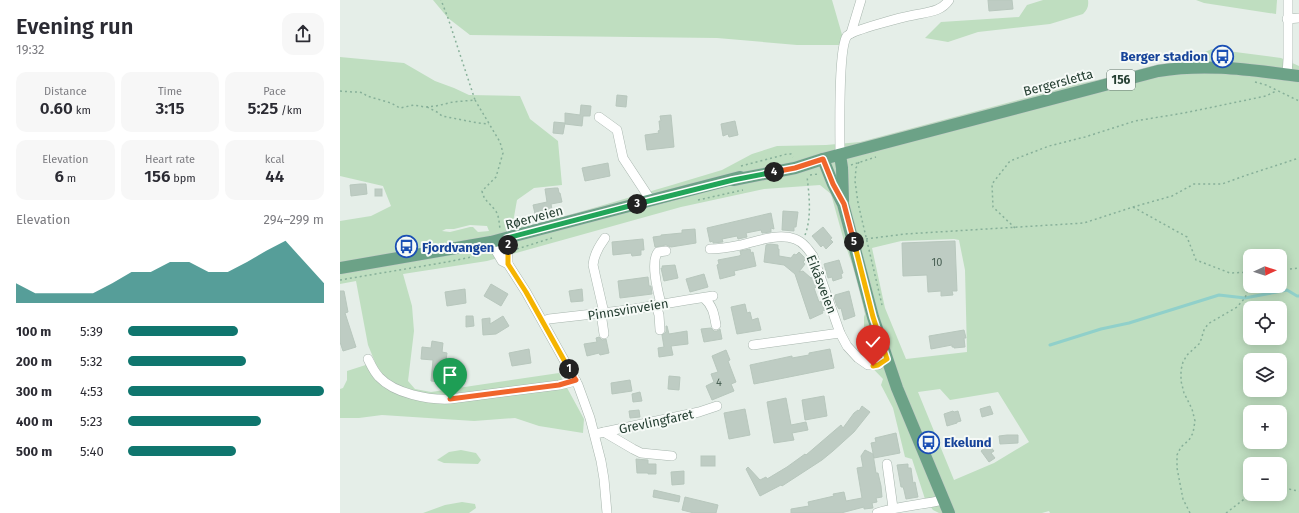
<!DOCTYPE html>
<meta charset="utf-8">
<style>
:root{--surface:#fff;--page:#f7f7f7;--text:#2b2b33;--muted:#7c7c81;--accent:#0f766e}
body{margin:0;font-family:"Fira Sans",sans-serif;background:var(--page);color:var(--text);height:100vh;display:flex;flex-direction:column;font-size:15px;white-space:nowrap}
*{box-sizing:border-box;margin:0}
p{font-size:13px;color:var(--muted)}
.icon{flex:none;width:22px;height:22px;fill:none;stroke:currentColor;stroke-width:2;stroke-linecap:round;stroke-linejoin:round}
.map{position:relative;flex:1;overflow:hidden}
.sheet{display:flex;flex-direction:column;background:var(--surface);width:340px}
.sheet>*{flex:none}
.needle{width:26px;rotate:87deg}
.buttons{position:absolute;left:903px;top:249px;display:grid;gap:8px}
.buttons a{display:grid;place-items:center;width:44px;height:44px;border-radius:8px;background:var(--surface);box-shadow:0 2px 10px #0003;font-size:20px}
.pin{position:absolute;display:grid;place-items:center;width:34px;height:34px;color:#fff;margin:-41px -17px;border-radius:50% 50% 50% 0;rotate:-45deg;box-shadow:0 0 4px #0007}
.pin .icon{rotate:45deg}
.km{position:absolute;width:20px;height:20px;margin:-10px;border-radius:50%;background:#222;color:#fff;font-size:11px;line-height:20px;text-align:center}
.round{display:grid;place-items:center;flex:none;width:42px;height:42px;border-radius:12px;background:var(--page)}
.overview{display:flex;align-items:center;justify-content:space-between;height:68px;padding:0 16px}
h1{font-size:22px;font-weight:600;line-height:30px}
.metrics{display:grid;grid-template-columns:repeat(3,1fr);gap:6px;height:68px;padding:4px 16px}
.metrics div{display:grid;align-content:center;border-radius:10px;background:var(--page);text-align:center}
.metrics b{font-size:17px;font-weight:600}
.metrics small{font-size:11px;font-weight:400}
.metrics p{font-size:11px}
.chart{height:112px;padding:8px 16px}
.chart p{display:flex;justify-content:space-between}
.chart svg{width:100%;height:72px;margin-top:4px;fill:var(--accent);opacity:.7}
ul{padding:0 16px;list-style:none;font-size:13px}
li{display:grid;grid-template-columns:64px 48px 1fr;align-items:center;height:30px}
li i{height:10px;border-radius:5px;background:var(--accent)}
main{display:flex;flex:1;min-height:0}
.map>svg:first-child{display:block}
</style>
<main>
<section class="sheet">
<div class="overview"><div><h1>Evening run</h1><p>19:32</p></div><a class="round"><svg class="icon" aria-label="share" viewBox="0 0 24 24"><path d="M12 15V3M7 8l5-5 5 5M5 13v7h14v-7"/></svg></a></div>
<div class="metrics">
<div><p>Distance</p><b>0.60<small> km</small></b></div>
<div><p>Time</p><b>3:15</b></div>
<div><p>Pace</p><b>5:25<small> /km</small></b></div>
</div>
<div class="metrics">
<div><p>Elevation</p><b>6<small> m</small></b></div>
<div><p>Heart rate</p><b>156<small> bpm</small></b></div>
<div><p>kcal</p><b>44</b></div>
</div>
<div class="chart"><p><span>Elevation</span>294–299 m</p>
<svg viewBox="0 0 160 44" preserveAspectRatio="none"><path d="M0 44V32L10 38L20 38L30 38L40 38L50 32L60 25L70 25L80 19L90 19L100 25L110 25L120 19L130 12L140 6L150 19L160 32V44z"/></svg>
</div>
<ul>
<li><b>100 m</b>5:39<i style="width:56%"></i></li>
<li><b>200 m</b>5:32<i style="width:60%"></i></li>
<li><b>300 m</b>4:53<i style="width:100%"></i></li>
<li><b>400 m</b>5:23<i style="width:68%"></i></li>
<li><b>500 m</b>5:40<i style="width:55%"></i></li>
</ul>
</section>
<div class="map">
<svg width="959" height="513" viewBox="0 0 959 513">
<rect width="100%" height="100%" fill="#e5eee8"/>
<g fill="#bfdec0" fill-rule="evenodd">
<path d="M93 0H492L505 45H457L377 38 130 35 108 18Z"/>
<path d="M703 0H748C749 6 747 10 743 14L710 24 638 32 608 42 585 38 601 22 679 17 687 5Z"/>
<path d="M856 0H937L936 14 864 3Z"/>
<path d="M872 49 941 58 959 66V513H710L709 511 702 513H599L593 510 585 499 572 459 565 457 553 408 541 385 543 379 519 354 525 346 519 337 524 331V317L525 314 517 278 504 241 491 194 480 185 424 189 341 207 147 261 63 274 72 306 74 331 68 381 75 389 91 392 219 373 244 419 243 433 199 426 175 418 134 421 42 415 19 418H0V389L3 388 7 380V371L35 362 28 345 16 281 0 284V221L31 216 51 206 43 186 0 176V57L64 63 95 81 114 88 129 95 180 96 190 119 218 141 222 185 194 188 177 200 172 228 202 223 332 185 382 170 412 154 437 146 486 145 520 142 738 84 858 59 865 52ZM130 225 147 226 149 231 138 232 133 227H130L110 232 102 231 106 229H114ZM614 239 619 240 625 270 627 352 566 359 545 308 532 248 561 241ZM910 256H940V286H910ZM910 308H940V338H910ZM910 360H940V390H910ZM600 389 610 400 658 392 689 442 654 463 614 480 578 392ZM910 412H940V442H910ZM910 464H940V494H910Z"/>
<path d="M121 450 136 453 141 460 138 464 104 463 97 460 109 452Z"/>
<path d="M122 502 135 504 136 508 129 513H83L105 505Z"/>
</g>
<g fill="none" stroke-linecap="round" stroke-linejoin="round">
<path stroke="#90d0ca" stroke-width="3" d="M710 345 761 329 789 323 879 295 905 298 947 290 957 296H959"/>
</g>
<g fill="#beccc3" stroke="#b8c7bd">
<path d="M648 0H672L673 9 649 11Z"/>
<path d="M277 95 287 96 286 107 276 106Z"/>
<path d="M241 105 251 106 250 116H243L242 126 225 124V113L240 115Z"/>
<path d="M331 115 334 147 307 150 305 135 319 133 318 131 320 130 319 121H321L320 116Z"/>
<path d="M395 121 398 135 389 137 388 134 383 136 381 124Z"/>
<path d="M214 122 225 123 223 134 213 133Z"/>
<path d="M268 163 270 176 245 181 242 168Z"/>
<path d="M20 184H26L27 194 11 196 10 185Z"/>
<path d="M215 188H218L219 193H220L222 202 211 204 213 215 196 218 193 205 207 202 205 189Z"/>
<rect x="35" y="189" width="7" height="7"/>
<path d="M443 211 458 212 456 227H454V231L442 230Z"/>
<path d="M431 213 434 229 431 228V232L422 233 421 230 406 233 407 237 398 239 397 236 382 239 383 242 373 243V241L370 242 367 228Z"/>
<path d="M483 227 492 238 490 239 493 242 486 249 483 245 481 247 472 236Z"/>
<path d="M355 229 356 243 331 247 326 245 315 247 313 237 321 236V235L342 233V230Z"/>
<path d="M303 239 304 250H301V255L292 256 291 253 273 255 272 242Z"/>
<path d="M615 241 617 291H612L613 295 601 296V291L588 292 587 275 563 276 562 243Z"/>
<path d="M430 244 438 245V249H439V256L451 258 454 254 456 255 459 252 466 259 463 262 465 264 459 272 463 271 471 278 474 277 477 287 474 288 479 302 482 301 486 310 482 311 483 313 470 319 455 274 444 265 424 262 426 245Z"/>
<path d="M410 249 411 253 413 252 416 266 394 271 395 275 380 279 377 265 379 264 378 260 399 256 401 255 400 251Z"/>
<path d="M499 260 503 273 501 274 502 278 493 281 492 277 488 278 484 264Z"/>
<path d="M335 265 338 278 324 281 321 268H323L322 266Z"/>
<path d="M364 274 368 287 350 292 346 279Z"/>
<path d="M308 277 309 286H311L312 294 280 298 278 281Z"/>
<path d="M151 284 168 294 161 306 144 296Z"/>
<path d="M125 289 126 303 107 306 105 292Z"/>
<path d="M242 289 243 301 231 302 229 291Z"/>
<path d="M0 291H4L8 312 5 313 16 347 3 351 0 342Z"/>
<path d="M509 291 515 316 504 320 501 308 499 309 497 306 494 297H495V295Z"/>
<path d="M405 304 407 313 410 312 412 320 418 318 421 330 397 334 391 307Z"/>
<path d="M126 316H133L134 326 126 327Z"/>
<path d="M163 316 169 326 156 334 143 335 142 319 150 318V324Z"/>
<path d="M326 326H327L329 334 347 331 348 344 331 346 333 355 319 357 318 348 324 347 322 335 326 332Z"/>
<path d="M371 328 374 331H377L380 329 382 339 364 342 361 329Z"/>
<path d="M624 330 626 338H624L625 347 614 348V347H612V345L591 349 589 336Z"/>
<path d="M259 337 262 340 266 339 269 353 260 355 259 353 247 356 244 344 257 342 256 338Z"/>
<path d="M92 341 103 343 102 352 107 353 106 360H103L101 382 91 381 93 360 81 359 82 347 91 348Z"/>
<path d="M189 349 191 363 172 366 169 353Z"/>
<path d="M490 349 494 368 414 384 410 365 452 356V358L469 355V353Z"/>
<path d="M386 350 390 360 388 361 396 382 391 384 394 391 372 400 366 386 374 382 371 374 378 372 372 356Z"/>
<path d="M329 376 340 377 339 390 328 389Z"/>
<path d="M290 380 292 391 272 394 271 383Z"/>
<path d="M300 392 302 401 293 402 292 394Z"/>
<path d="M484 396 487 416 465 420 462 400Z"/>
<path d="M446 398 451 425 466 422 468 430 452 433 454 440 434 443 427 402Z"/>
<path d="M522 406 530 412 514 432 493 451 482 460 442 486 441 485 420 496 406 469 408 467 420 480 426 477 427 479 447 467 465 454 466 455 501 425 503 428 514 413 518 410 519 411Z"/>
<path d="M650 406 653 414 642 417 640 409Z"/>
<path d="M405 409 410 435 389 439 384 413Z"/>
<path d="M299 410 300 417 290 418 289 411Z"/>
<path d="M613 411 614 412 618 411 621 421 617 422V423L607 426 604 414Z"/>
<path d="M556 433 560 453 534 458 531 443 536 442 535 438Z"/>
<path d="M667 435H678V443L660 444 659 436Z"/>
<path d="M649 445 654 451 651 453 655 458 649 462 641 451Z"/>
<path d="M525 450 533 454 536 473H538L541 486 542 497 536 498 537 502 532 503 533 508 524 509V507L501 513H451V509L469 506 468 502 494 496 493 494 504 492 506 501 522 498 517 468 523 467 521 456Z"/>
<rect x="361" y="456" width="14" height="10"/>
<path d="M296 459 308 460V464H316V474H308V473H297Z"/>
<path d="M568 464V468H571L573 483 575 482 578 497 566 499 564 490 563 487H561L557 465Z"/>
<path d="M344 471V484L332 485 331 472Z"/>
<path d="M314 490 340 496 339 502 313 497Z"/>
<path d="M345 497 378 505 376 513H354L342 510Z"/>
</g>
<g fill="none" stroke-linecap="round" stroke-linejoin="round">
<defs>
<g id="minor">
<path d="M947 19 959 18"/>
<path d="M511 33 521 0"/>
<path d="M947 75 948 59V0"/>
<path d="M259 117 277 130 283 158 308 196 309 201"/>
<path d="M500 155C500 135 498 48 507 36 513 30 563 17 574 15 588 12 601 12 609 0"/>
<path d="M167 238 168 259V264"/>
<path d="M151 242 162 261 168 264 186 292 238 385 250 418 261 461 264 479 267 513"/>
<path d="M370 249C380 249 391 247 401 245 417 241 438 233 455 239 463 242 468 249 473 256L500 333 507 346 518 358 528 365H538L547 359"/>
<path d="M364 298C373 306 374 314 376 325"/>
<path d="M321 304C318 292 310 262 318 252L326 251"/>
<path d="M316 305 319 315 320 330"/>
<path d="M261 313 264 334"/>
<path d="M264 313 253 265C254 254 259 246 265 238"/>
<path d="M203 321 209 319 288 310 347 300 373 296"/>
<path d="M413 345 500 333"/>
<path d="M28 359C31 365 34 372 39 377 55 394 89 400 110 399L219 385 236 381"/>
<path d="M264 432 293 449 301 453 332 456"/>
<path d="M255 434 359 412 377 406"/>
<path d="M547 464 553 508"/>
<path d="M537 513C558 506 581 505 603 500"/>
</g>
<g id="major">
<path d="M500 155 502 168 503 201"/>
<path d="M483 159 493 184 503 204 533 317 557 388 609 513"/>
<path d="M393 180 455 168 483 159 818 71C867 63 910 70 959 76"/>
<path d="M0 268 151 242 400 177"/>
</g>
</defs>
<use href="#minor" stroke="#a8b6ae" stroke-width="10"/>
<use href="#major" stroke="#c2c9c6" stroke-width="13"/>
<g stroke="#87b099" stroke-width="1.5" stroke-dasharray="2 3" stroke-linecap="butt">
<path d="M915 82 926 85 959 101"/>
<path d="M0 91 12 92H19L23 93 27 96 51 103 60 108 74 105 85 107 96 106 113 102 135 100 108 18 101 0"/>
<path d="M135 100 160 142 163 153 156 177 142 191C144 201 149 202 155 210 159 215 159 222 160 229"/>
<path d="M87 107 97 112 102 116 138 123 149 124"/>
<path d="M519 162 516 168 515 181 518 203 542 305"/>
<path d="M511 165 536 157"/>
<path d="M401 166 447 154H451L453 157"/>
<path d="M470 175 478 174"/>
<path d="M358 200 403 190"/>
<path d="M793 207 847 237 856 260 890 273 910 272"/>
<path d="M675 228 653 207 652 184 670 161 709 146 745 137 795 121 844 113 926 96 936 91"/>
<path d="M465 235C472 217 469 194 467 176"/>
<path d="M526 239 565 234 744 223 793 207 832 196 854 184H882L907 175 959 158"/>
<path d="M177 249 212 238"/>
<path d="M940 270 959 268"/>
<path d="M0 280 107 262 136 256"/>
<path d="M940 485 952 490 959 491"/>
<path d="M850 513 843 499 837 468V455L841 447 849 440 853 433 855 421 852 409 844 393 841 381V370L843 362 847 355 860 343 864 330 868 324 897 307 905 298 910 284"/>
<path d="M886 513 911 494"/>
</g>
<use href="#minor" stroke="#fff" stroke-width="9"/>
<use href="#major" stroke="#6ca287" stroke-width="12"/>
</g>
<g fill="none" stroke-linecap="round" stroke-linejoin="round">
<defs>
<path id="split-1" d="M110 399 219 385 236 380 229 369"/>
<path id="split-2" d="M168 245V264L186 292 229 369"/>
<path id="split-3" d="M168 245 167 238 297 204"/>
<path id="split-4" d="M297 204 393 180 434 172"/>
<path id="split-5" d="M434 172 455 168 483 159 493 184 504 204 514 242"/>
<path id="split-6" d="M514 242 533 317 547 359 538 365 533 366"/>
</defs>
<use href="#split-1" stroke="#fff" stroke-width="8"/>
<use href="#split-2" stroke="#fff" stroke-width="8"/>
<use href="#split-3" stroke="#fff" stroke-width="8"/>
<use href="#split-4" stroke="#fff" stroke-width="8"/>
<use href="#split-5" stroke="#fff" stroke-width="8"/>
<use href="#split-6" stroke="#fff" stroke-width="8"/>
<use href="#split-1" stroke="#f0652b" stroke-width="5"/>
<use href="#split-2" stroke="#f5b400" stroke-width="5"/>
<use href="#split-3" stroke="#22a559" stroke-width="5"/>
<use href="#split-4" stroke="#22a559" stroke-width="5"/>
<use href="#split-5" stroke="#f0652b" stroke-width="5"/>
<use href="#split-6" stroke="#f5b400" stroke-width="5"/>
</g>
<defs>
<symbol id="bus-ring" viewBox="-11 -11 22 22"><circle r="9.5" fill="#f6faf7" stroke="#1a4fb4" stroke-width="1.5"/><path d="M-5-6H5V4H4V6H2V4H-2V6H-4V4H-5ZM-3.5-4V0h7V-4ZM-3.5 1.2v1.5H-2V1.2ZM2 1.2v1.5H3.5V1.2Z" fill="#1a4fb4"/></symbol>
</defs>
<g fill-rule="evenodd">
<use href="#bus-ring" x="870" y="44" width="25" height="25"/>
<use href="#bus-ring" x="54" y="234" width="25" height="25"/>
<use href="#bus-ring" x="576" y="430" width="25" height="25"/>
</g>
<g text-anchor="middle" stroke-width="4" stroke-linejoin="round" paint-order="stroke">
<g font-size="11" fill="#4b6256">
<text x="597" y="266">10</text>
<text x="379" y="386">4</text>
</g>
<rect fill="#f6faf7" stroke="#64776d" stroke-width="1" x="767" y="70" width="28" height="20" rx="3"/>
<g font-size="12" font-weight="bold" fill="#253f32">
<text x="781" y="84">156</text>
</g>
<g font-size="13" font-weight="bold" fill="#164399" stroke="#f6faf7" text-anchor="start">
<text x="868" y="61" text-anchor="end">Berger stadion</text>
<text x="82" y="252">Fjordvangen</text>
<text x="604" y="447">Ekelund</text>
</g>
<g font-size="13" fill="#253f32" stroke="#f6faf7">
<text transform="translate(718 82) rotate(-15)" y="5">Bergersletta</text>
<text transform="translate(194 217) rotate(-15)" y="5">Røerveien</text>
<text transform="translate(482 284) rotate(69)" y="5">Eikåsveien</text>
<text transform="translate(288 309) rotate(-9)" y="5">Pinnsvinveien</text>
<text transform="translate(316 421) rotate(-12)" y="5">Grevlingfaret</text>
</g>
</g>
</svg>
<div class="buttons">
<a><svg class="needle" viewBox="-14 -14 28 28"><path d="M0-13l5 13h-10z" fill="#e53935"/><path d="M0 13l5-13h-10z" fill="#7c7c81"/></svg></a>
<a><svg class="icon" aria-label="locate" viewBox="0 0 24 24"><circle cx="12" cy="12" r="6"/><path d="M12 2v4M12 18v4M2 12h4M18 12h4"/></svg></a>
<a><svg class="icon" aria-label="layers" viewBox="0 0 24 24"><path d="M12 4l9 5-9 5-9-5zM3 14l9 5 9-5"/></svg></a>
<a>+</a>
<a>−</a>
</div>
<div class="pin" style="left:110px;top:399px;background:#1e9e55"><svg class="icon" aria-label="arrive" viewBox="0 0 24 24"><path d="M6 21V4h12l-3 4 3 4H6"/></svg></div>
<div class="pin" style="left:533px;top:366px;background:#d93025"><svg class="icon" aria-label="check" viewBox="0 0 24 24"><path d="M5 12l5 5 9-10"/></svg></div>
<b class="km" style="left:229px;top:369px">1</b>
<b class="km" style="left:168px;top:245px">2</b>
<b class="km" style="left:297px;top:204px">3</b>
<b class="km" style="left:434px;top:172px">4</b>
<b class="km" style="left:514px;top:242px">5</b>
</div>
</main>
